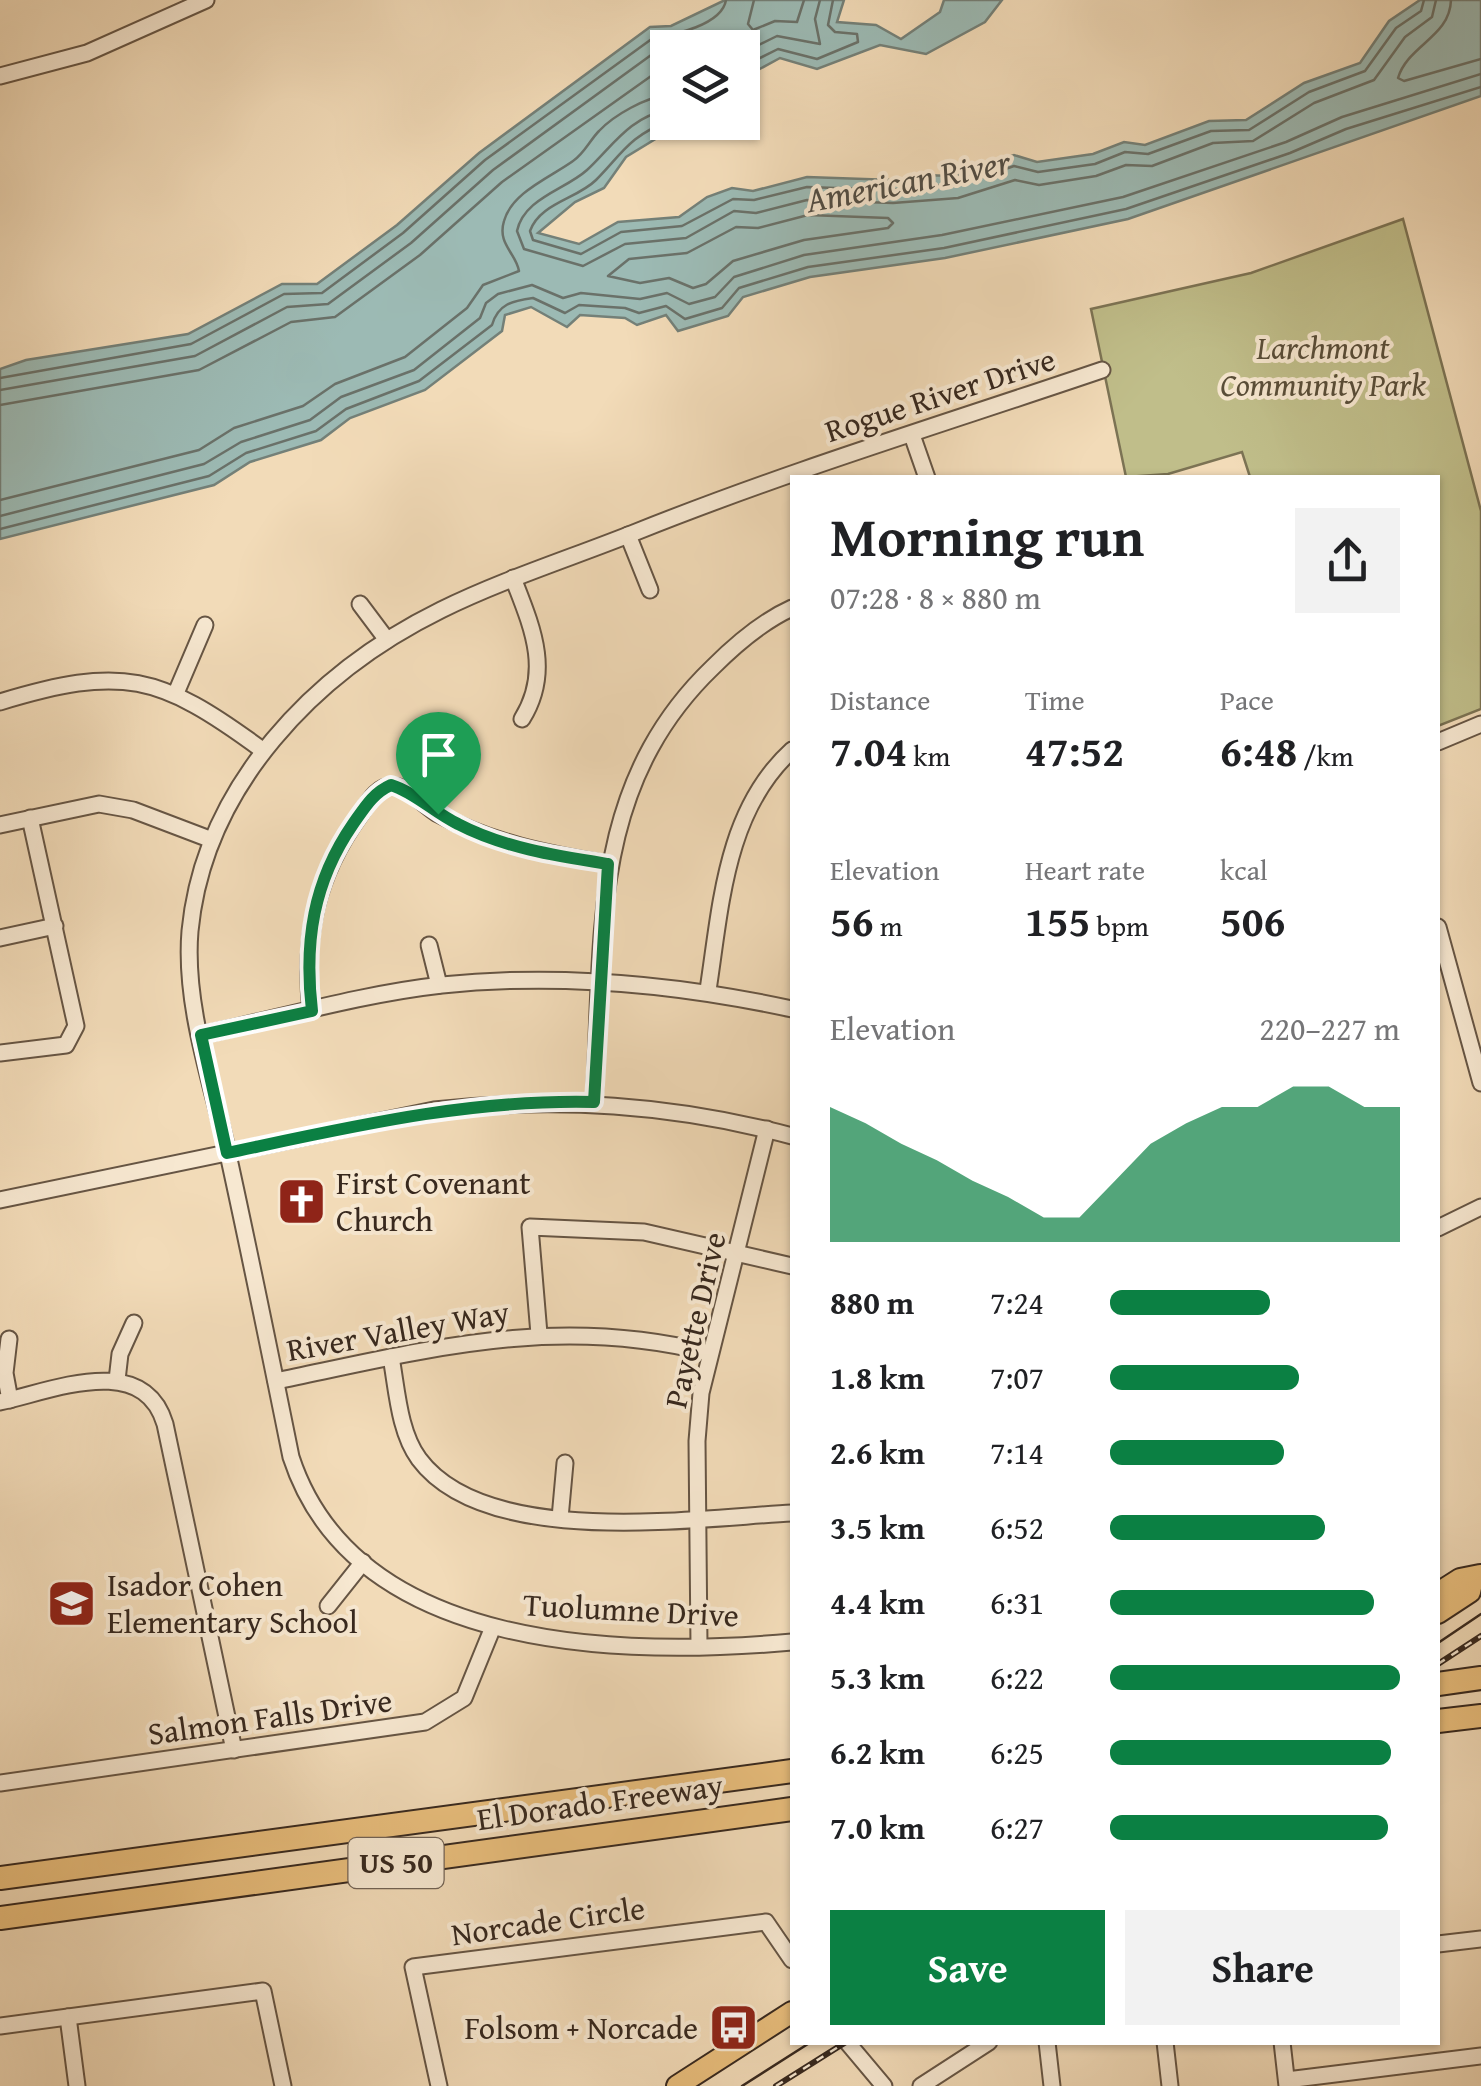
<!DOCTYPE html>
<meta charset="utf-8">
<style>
:root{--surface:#fff;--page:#f2f2f2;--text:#202124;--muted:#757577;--accent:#0b8043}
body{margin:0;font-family:"Gentium Book Plus",serif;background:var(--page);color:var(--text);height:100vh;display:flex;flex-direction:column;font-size:38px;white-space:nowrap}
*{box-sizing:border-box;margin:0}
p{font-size:32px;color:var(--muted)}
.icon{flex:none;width:55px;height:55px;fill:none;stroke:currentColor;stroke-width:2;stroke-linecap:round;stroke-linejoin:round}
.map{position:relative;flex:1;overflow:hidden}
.side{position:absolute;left:790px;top:475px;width:650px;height:1570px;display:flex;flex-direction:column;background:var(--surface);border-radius:0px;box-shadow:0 2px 8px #0004}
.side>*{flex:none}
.fabs{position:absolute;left:650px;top:30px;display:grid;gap:20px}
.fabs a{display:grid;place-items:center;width:110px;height:110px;border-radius:0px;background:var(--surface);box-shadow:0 2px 8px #0004;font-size:50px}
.pin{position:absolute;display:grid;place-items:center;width:85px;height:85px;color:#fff;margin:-102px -42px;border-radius:50% 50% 50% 0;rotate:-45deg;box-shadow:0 0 10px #0007}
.pin .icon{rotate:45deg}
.round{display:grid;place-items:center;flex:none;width:105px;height:105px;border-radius:0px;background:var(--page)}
.head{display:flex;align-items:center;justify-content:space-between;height:170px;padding:0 40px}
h1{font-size:55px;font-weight:700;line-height:75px}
.metrics{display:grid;grid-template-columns:repeat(3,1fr);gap:15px;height:170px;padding:10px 40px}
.metrics div{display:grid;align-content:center}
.metrics b{font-size:42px;font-weight:700}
.metrics small{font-size:28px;font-weight:400}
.metrics p{font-size:28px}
.chart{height:280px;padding:20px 40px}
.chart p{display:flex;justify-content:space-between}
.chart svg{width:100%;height:180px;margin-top:10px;fill:var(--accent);opacity:.7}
.primary-button{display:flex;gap:20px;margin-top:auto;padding:20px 40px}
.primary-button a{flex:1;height:115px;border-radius:0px;background:var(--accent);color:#fff;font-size:40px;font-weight:700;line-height:115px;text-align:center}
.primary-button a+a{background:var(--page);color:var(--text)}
ul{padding:0 40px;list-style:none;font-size:32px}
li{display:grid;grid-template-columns:160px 120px 1fr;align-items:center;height:75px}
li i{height:25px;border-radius:12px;background:var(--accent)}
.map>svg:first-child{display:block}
</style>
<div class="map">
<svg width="1481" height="2086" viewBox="0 0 1481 2086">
<rect width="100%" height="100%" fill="#f2dbb8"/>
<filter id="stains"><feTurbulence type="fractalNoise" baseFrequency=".002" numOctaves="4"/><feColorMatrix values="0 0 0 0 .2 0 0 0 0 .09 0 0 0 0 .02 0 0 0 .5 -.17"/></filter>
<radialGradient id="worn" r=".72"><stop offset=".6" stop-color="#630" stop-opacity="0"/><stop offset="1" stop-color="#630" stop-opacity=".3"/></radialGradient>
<path fill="#c0be8a" stroke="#7c7354" stroke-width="2.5" d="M1403 219 1481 511V709L1438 726V478L1250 477 1242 452 1168 474 1126 477 1091 309 1251 273Z"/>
<path fill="#9cbab4" stroke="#748078" stroke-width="2.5" d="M725 0H844L837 22 876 25 901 39 940 12 944 0H1002L985 22 926 54 880 45 817 69 780 58 743 78 742 48H668V122L705 123 701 129 667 132 626 157 604 188 575 202 538 233 579 244 618 222 679 217 707 197 732 188 753 191 807 177 893 180 920 175 955 176 1014 155 1037 162 1093 154 1124 142 1145 145 1209 121 1246 120 1304 83 1360 63 1389 21 1420 0H1481V96L1128 219 945 258 810 277 743 297 728 316 678 331 666 315 637 325 625 318 580 315 567 327 531 307 505 315 502 331 425 390 350 418 321 440 250 462 214 485 0 539V369L26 360 188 334 282 284H317L397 225 479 153 650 27 671 26Z"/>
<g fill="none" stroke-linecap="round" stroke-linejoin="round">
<g stroke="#6a7169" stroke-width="2.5">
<path d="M754 0 748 24 753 30 775 21 797 22 804 0"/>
<path d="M1451 0C1450 37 1408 45 1398 78L1404 81 1481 59"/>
<path d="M742 53 777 36 820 44 815 19 820 0"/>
<path d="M742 67 778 49 817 59 858 42 857 34 835 32 828 25 833 0"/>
<path d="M668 110C629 117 612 147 587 170 565 190 524 198 517 231L524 249 583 266 625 244 686 238 734 211 756 213 807 200 893 203 958 198 1015 180 1039 185 1096 176 1126 165 1152 166 1213 143 1253 141 1314 103 1374 80 1405 37 1432 17 1436 0"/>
<path d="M668 122C630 135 621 155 596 180 577 199 540 203 530 231L533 240 581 254 621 232 682 226 733 199 754 200 807 187 893 190 921 185 957 186 1014 166 1038 172 1095 164 1125 152 1148 154 1211 131 1249 130 1309 92 1365 71 1396 28 1421 11 1424 0"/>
<path d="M808 215 888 218 893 223 888 228 804 240 733 261 706 284 693 288 669 278 640 283 608 276 629 259 687 253 736 227 758 228Z"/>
<path d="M0 378 191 344 284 294 322 293 403 233 485 160 653 38C674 35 722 25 726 0"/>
<path d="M0 390 195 356 287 307 328 304 411 243 493 170 658 50 668 49"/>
<path d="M0 405 199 370 291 322 335 317 420 255 502 182 668 64"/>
<path d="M0 500 199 450 234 428 303 406 335 384 405 357 467 308 483 285 519 271C516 253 497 244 504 221 512 192 551 177 573 161 584 154 590 140 599 131 614 115 646 97 668 95"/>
<path d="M0 516 204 464 241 442 310 420 341 397 414 370 480 318 486 303 498 294 532 285 563 298 581 293 640 299 667 293 689 304 715 297 734 277 804 255 942 235 1123 197 1286 142 1342 117 1481 74"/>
<path d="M0 529 209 476 246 453 316 431 346 409 419 381 492 325C498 304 512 301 533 298L565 313 579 305 625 308 639 313 666 306 685 319 722 308 739 288 808 267 944 248 1126 209 1290 153 1346 129 1481 87"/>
</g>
<defs>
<g id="minor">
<path d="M0 76 87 53 206 0"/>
<path d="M912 435 927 478"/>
<path d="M628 535 650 590"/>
<path d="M513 578C532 627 552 671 522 719"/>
<path d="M360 604 387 640"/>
<path d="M176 693 205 625"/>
<path d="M0 702C122 665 159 674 261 749"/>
<path d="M1438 742 1481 724"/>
<path d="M0 825 99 804 133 810 212 840"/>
<path d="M1438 927 1481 1083"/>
<path d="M0 938 55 926"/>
<path d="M429 945 439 985"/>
<path d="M708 990C721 906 725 811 792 750"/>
<path d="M311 1011C303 937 316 876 360 815 368 803 377 785 393 786 407 786 426 807 438 814 491 843 549 854 608 864"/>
<path d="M201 1035C280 1018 361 994 442 985 559 973 677 984 792 1009"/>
<path d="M0 1053 66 1045 76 1026 30 818"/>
<path d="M594 1102C604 941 587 788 713 667 736 644 763 621 792 608"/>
<path d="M0 1200 434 1110C557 1097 672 1104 792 1136"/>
<path d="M1438 1228 1481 1207"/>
<path d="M539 1334 530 1227 644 1232 792 1266"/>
<path d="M9 1339 5 1373 10 1400"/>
<path d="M391 1357C397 1390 399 1432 419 1459 486 1549 694 1518 792 1513"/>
<path d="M117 1380 120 1354 134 1323"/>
<path d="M276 1381C426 1350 555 1314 709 1353"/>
<path d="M0 1402C52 1391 143 1351 165 1424L234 1750"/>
<path d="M560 1518 565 1463"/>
<path d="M328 1606 363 1562"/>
<path d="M792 1642C623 1657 355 1653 291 1457 270 1353 249 1249 226 1145 210 1078 184 1002 190 931 204 786 315 672 441 610 504 579 571 558 636 532 788 471 946 423 1102 370"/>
<path d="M699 1646 697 1441 701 1393 767 1129"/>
<path d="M0 1783 425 1722 464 1698 493 1627"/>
<path d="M1438 1944 1481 1939"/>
<path d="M68 2017 77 2086"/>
<path d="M0 2026 263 1991 283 2086"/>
<path d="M847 2042 884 2086"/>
<path d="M1047 2042 1052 2086"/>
<path d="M1165 2042 1170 2086"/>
<path d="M1282 2042 1287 2086"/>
<path d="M1287 2080 1481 2056"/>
<path d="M439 2086 413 1967 766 1922 792 1960"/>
<path d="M921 2086 989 2042"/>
</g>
<g id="major">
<path d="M1438 1593 1460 1579 1480 1575"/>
<path d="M1438 1613 1470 1592 1473 1579"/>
<path d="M677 2086 792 2012"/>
</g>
<g id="highway">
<path d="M1438 1684 1481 1678"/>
<path d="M1438 1721 1481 1716"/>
<path d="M0 1878 792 1771"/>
<path d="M0 1918 792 1809"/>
</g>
</defs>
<use href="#minor" stroke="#654" stroke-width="19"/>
<use href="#major" stroke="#37281e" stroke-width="24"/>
<use href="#highway" stroke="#37281e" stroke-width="26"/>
<use href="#minor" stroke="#f7e8d1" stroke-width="15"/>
<use href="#major" stroke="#e9be7c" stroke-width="20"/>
<use href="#highway" stroke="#e9be7c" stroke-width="22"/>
<g stroke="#37281e" stroke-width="2.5">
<path d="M1438 1643 1481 1614"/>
<path d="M742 2086 811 2042"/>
</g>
<defs>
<g id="rail">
<path d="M1438 1664 1481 1636"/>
<path d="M776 2086 846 2042"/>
</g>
</defs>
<use href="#rail" stroke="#37281e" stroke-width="6"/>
<use href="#rail" stroke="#f7e8d1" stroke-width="2.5" stroke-dasharray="8" stroke-linecap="butt"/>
</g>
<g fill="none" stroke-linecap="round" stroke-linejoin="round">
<defs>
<path id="route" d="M391 785C414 792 435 813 458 824 504 848 557 856 608 864L594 1102C468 1099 350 1127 227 1153L201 1035 312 1011C304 942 313 882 353 824 365 807 373 793 391 785Z"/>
</defs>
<use href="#route" stroke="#fff" stroke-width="20"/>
<use href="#route" stroke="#0b8043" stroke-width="12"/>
</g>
<defs>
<symbol id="church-square" viewBox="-11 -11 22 22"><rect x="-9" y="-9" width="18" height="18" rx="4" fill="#8f2418" stroke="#f7e8d1"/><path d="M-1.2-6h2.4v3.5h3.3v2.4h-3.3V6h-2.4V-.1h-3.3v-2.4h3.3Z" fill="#fff"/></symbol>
<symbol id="school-square" viewBox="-11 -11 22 22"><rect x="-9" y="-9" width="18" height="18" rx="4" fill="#8f2418" stroke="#f7e8d1"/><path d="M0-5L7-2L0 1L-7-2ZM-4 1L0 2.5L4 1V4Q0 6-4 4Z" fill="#fff"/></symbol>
<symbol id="bus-square" viewBox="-11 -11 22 22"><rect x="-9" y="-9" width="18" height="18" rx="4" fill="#8f2418" stroke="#f7e8d1"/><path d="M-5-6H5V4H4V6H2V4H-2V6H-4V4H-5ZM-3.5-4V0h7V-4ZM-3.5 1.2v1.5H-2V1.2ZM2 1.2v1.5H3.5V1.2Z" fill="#fff"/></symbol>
</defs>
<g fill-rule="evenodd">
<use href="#church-square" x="274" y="1174" width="55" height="55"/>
<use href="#school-square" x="44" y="1576" width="55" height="55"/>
<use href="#bus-square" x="706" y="2000" width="55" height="55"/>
</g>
<g text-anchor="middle" stroke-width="8" stroke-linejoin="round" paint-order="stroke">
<rect fill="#f7e8d1" stroke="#716254" stroke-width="2.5" x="348.5" y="1838" width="95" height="50" rx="8"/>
<g font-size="30" font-weight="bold" fill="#37281e">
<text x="396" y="1873">US 50</text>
</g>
<g font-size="32" font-style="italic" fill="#594e39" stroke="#f7e8d1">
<text x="1323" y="359">Larchmont<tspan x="1323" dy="37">Community Park</tspan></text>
</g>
<g font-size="32" fill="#37281e" stroke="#f7e8d1">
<text transform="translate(940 395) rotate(-18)" y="11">Rogue River Drive</text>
<text transform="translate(695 1320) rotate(-77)" y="11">Payette Drive</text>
<text transform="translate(398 1331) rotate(-10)" y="11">River Valley Way</text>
<text transform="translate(631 1610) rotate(3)" y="11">Tuolumne Drive</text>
<text transform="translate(270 1717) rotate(-8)" y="11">Salmon Falls Drive</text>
<text transform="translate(600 1802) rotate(-8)" y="11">El Dorado Freeway</text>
<text transform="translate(548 1921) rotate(-8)" y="11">Norcade Circle</text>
</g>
<g font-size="32" fill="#37281e" stroke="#f7e8d1" text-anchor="start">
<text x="336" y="1194">First Covenant<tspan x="336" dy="37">Church</tspan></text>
<text x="107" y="1596">Isador Cohen<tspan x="107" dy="37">Elementary School</tspan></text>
<text x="698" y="2039" text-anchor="end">Folsom + Norcade</text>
</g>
<g font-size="35" font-style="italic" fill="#504c44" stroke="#f7e8d1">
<text transform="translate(908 181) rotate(-11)" y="12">American River</text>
</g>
</g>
<rect width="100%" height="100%" filter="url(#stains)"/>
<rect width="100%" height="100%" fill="url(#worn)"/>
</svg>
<div class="fabs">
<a><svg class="icon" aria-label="layers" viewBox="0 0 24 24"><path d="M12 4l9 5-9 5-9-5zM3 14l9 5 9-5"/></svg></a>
</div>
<div class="pin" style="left:438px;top:814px;background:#1e9e55"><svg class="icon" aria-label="arrive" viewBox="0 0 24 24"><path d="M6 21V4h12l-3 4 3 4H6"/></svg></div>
<section class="side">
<div class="head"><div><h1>Morning run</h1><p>07:28 · 8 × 880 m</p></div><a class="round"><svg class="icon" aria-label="share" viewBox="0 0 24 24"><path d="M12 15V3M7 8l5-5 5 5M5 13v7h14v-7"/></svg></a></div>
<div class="metrics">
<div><p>Distance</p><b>7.04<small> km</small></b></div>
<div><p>Time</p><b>47:52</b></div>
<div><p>Pace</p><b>6:48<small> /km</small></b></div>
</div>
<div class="metrics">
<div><p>Elevation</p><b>56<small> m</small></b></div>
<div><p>Heart rate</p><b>155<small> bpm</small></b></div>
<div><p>kcal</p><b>506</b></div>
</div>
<div class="chart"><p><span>Elevation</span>220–227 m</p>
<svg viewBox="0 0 160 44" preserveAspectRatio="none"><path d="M0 44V11L10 15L20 20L30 24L40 29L50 33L60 38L70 38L80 29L90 20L100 15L110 11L120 11L130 6L140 6L150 11L160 11V44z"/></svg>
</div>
<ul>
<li><b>880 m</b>7:24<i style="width:55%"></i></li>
<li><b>1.8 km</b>7:07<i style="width:65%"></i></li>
<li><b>2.6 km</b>7:14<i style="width:60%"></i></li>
<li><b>3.5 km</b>6:52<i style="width:74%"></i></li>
<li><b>4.4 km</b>6:31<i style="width:91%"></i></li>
<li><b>5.3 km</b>6:22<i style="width:100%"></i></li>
<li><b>6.2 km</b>6:25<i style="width:97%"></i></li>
<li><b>7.0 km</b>6:27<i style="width:96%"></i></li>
</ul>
<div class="primary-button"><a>Save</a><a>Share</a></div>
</section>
</div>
